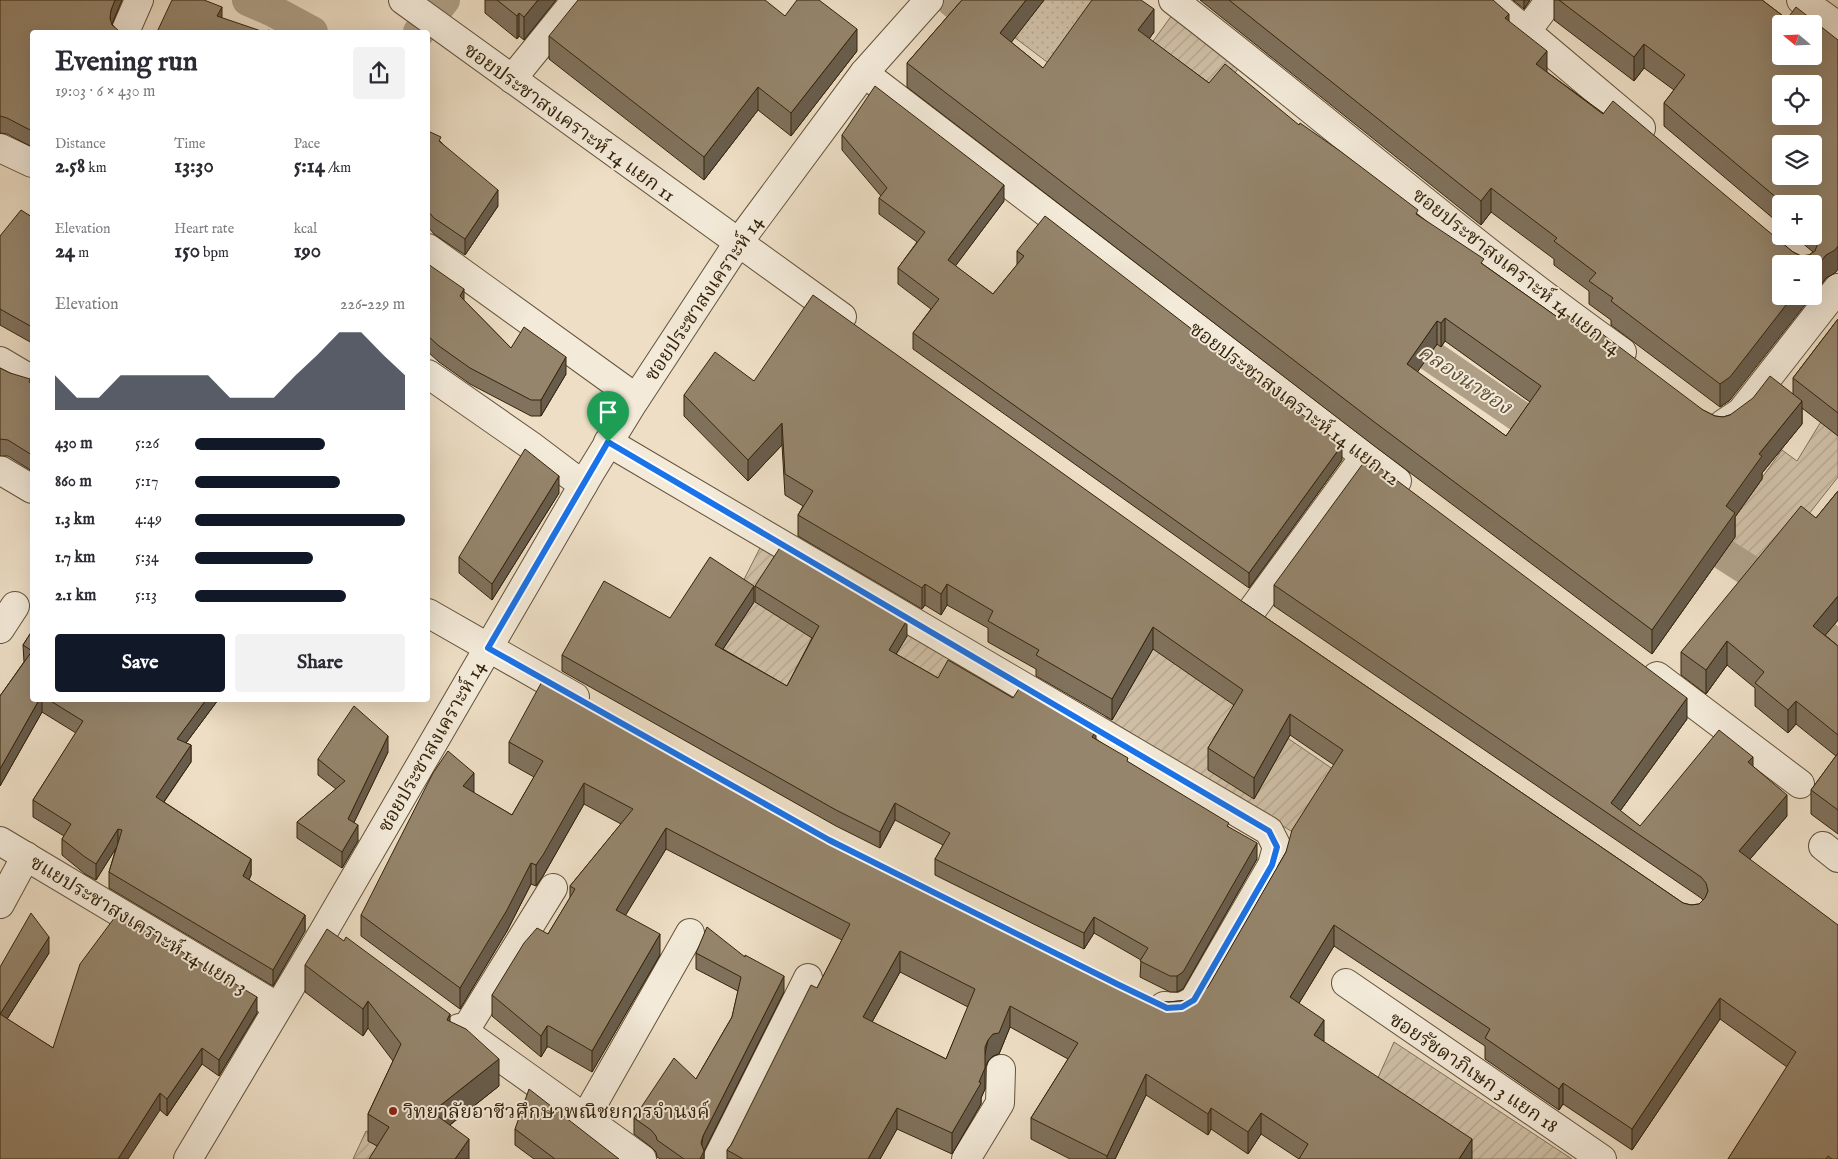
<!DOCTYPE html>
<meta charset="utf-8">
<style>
:root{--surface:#fff;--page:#f2f2f3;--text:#2b2b33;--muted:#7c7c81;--accent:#111827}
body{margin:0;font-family:"IM FELL English","Noto Serif Thai",serif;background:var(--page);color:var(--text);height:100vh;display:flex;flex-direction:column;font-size:19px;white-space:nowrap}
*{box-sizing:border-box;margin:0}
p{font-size:16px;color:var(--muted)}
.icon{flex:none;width:28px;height:28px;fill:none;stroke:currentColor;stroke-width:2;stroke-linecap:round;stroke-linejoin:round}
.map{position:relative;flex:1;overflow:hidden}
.drawer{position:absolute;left:30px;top:30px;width:400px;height:672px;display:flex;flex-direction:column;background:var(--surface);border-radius:5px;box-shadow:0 5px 20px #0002}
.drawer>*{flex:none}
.needle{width:32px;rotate:289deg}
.tools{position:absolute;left:1772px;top:15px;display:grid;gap:10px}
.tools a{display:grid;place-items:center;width:50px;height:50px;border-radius:5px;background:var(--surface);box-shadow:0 5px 20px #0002;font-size:25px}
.pin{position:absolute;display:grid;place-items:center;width:42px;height:42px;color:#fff;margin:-51px -21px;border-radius:50% 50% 50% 0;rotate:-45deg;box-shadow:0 0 5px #0007}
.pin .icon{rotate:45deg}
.round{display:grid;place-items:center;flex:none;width:52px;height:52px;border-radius:5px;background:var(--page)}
.overview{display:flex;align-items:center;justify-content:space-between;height:85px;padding:0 25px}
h1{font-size:28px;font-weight:800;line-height:38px}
.metrics{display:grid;grid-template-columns:repeat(3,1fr);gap:8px;height:85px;padding:5px 25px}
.metrics div{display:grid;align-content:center}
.metrics b{font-size:21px;font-weight:800}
.metrics small{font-size:14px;font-weight:400}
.metrics p{font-size:14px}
.chart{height:140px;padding:10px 25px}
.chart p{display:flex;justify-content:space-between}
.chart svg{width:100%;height:90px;margin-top:5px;fill:var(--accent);opacity:.7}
.action{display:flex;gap:10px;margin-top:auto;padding:10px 25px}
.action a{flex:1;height:58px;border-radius:5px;background:var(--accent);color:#fff;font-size:20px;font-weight:800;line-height:58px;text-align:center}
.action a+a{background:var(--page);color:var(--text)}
ul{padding:0 25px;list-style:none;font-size:16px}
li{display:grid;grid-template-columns:80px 60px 1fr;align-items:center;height:38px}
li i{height:12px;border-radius:6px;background:var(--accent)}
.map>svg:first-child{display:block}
</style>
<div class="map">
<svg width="1838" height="1159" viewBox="0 0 1838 1159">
<defs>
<pattern id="grass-dots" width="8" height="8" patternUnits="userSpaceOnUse" patternTransform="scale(1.25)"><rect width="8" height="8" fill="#cebea5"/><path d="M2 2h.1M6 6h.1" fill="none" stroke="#b2a38d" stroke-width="1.8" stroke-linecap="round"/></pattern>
<pattern id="garden-furrows" width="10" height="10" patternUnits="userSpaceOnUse" patternTransform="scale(1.25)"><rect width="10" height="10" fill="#cebea5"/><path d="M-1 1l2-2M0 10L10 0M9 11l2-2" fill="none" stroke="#b2a38d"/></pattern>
</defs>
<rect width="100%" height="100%" fill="#eddec5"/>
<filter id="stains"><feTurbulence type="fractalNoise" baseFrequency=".004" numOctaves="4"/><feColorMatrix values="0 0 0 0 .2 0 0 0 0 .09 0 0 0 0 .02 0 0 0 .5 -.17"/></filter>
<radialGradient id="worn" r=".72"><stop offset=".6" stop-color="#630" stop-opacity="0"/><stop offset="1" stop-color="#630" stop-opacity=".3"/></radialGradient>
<path fill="url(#grass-dots)" stroke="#827158" d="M1042 0H1105L1055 68 1014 37Z"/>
<g fill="url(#garden-furrows)" stroke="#827158">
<path d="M1172 15 1240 66 1205 113 1138 62Z"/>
<path d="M1825 415 1838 427V477L1764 571 1717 540 1782 450 1797 461Z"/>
<path d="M763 542 785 556 824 640 783 698 716 660 733 601Z"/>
<path d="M839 587 1021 691 1006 714 881 667Z"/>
<path d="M1147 642 1346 778 1304 839 1105 717Z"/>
<path d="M1394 1042 1572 1159H1372L1377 1080Z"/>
<path d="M366 1131 400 1149 395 1159H353Z"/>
</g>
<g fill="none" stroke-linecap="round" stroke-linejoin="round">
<g stroke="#ae9f86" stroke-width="32">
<path d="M248 0 271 10 312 32"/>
<path d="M951 0 992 34"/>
<path d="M419 32 444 0"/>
<path d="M1393 330 1557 442"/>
<path d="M1686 530 1756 575 1838 648"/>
</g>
<defs>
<g id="minor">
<path d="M403 0 842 317"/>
<path d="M1173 0C1324 116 1467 242 1622 352"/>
<path d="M1489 0 1641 128"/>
<path d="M1801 0 1838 26"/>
<path d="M125 32 139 0"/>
<path d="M1526 32 1550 0"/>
<path d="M864 73 1397 481"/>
<path d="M512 79 576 0"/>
<path d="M0 148 32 163"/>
<path d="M428 248 636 398"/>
<path d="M0 361 32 380"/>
<path d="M428 374 530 445 583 485"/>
<path d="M1723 424 1741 412 1838 288"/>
<path d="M608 442 1269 831 1277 847 1272 865 1194 1000 1182 1007 1164 1006"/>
<path d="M0 470 32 489"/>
<path d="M1252 610 1364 457"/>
<path d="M428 613 575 697"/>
<path d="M0 629 15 606"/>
<path d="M1657 676 1800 784"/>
<path d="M0 841 278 1007"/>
<path d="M1823 846 1838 858"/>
<path d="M0 904 26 856"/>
<path d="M1346 983 1602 1159"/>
<path d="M459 1028 642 1159"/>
<path d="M464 1032 553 888"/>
<path d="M585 1118 690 933"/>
<path d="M717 1159 808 978"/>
<path d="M966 1159 1000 1103 1001 1069"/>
</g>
<path id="tertiary" d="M188 1159 325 929 590 473 633 403 738 243 864 73 929 0"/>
</defs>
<use href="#minor" stroke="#63523a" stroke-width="30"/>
<use href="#tertiary" stroke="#63523a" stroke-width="30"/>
<use href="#minor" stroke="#f3ead9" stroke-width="28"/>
<use href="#tertiary" stroke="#f3ead9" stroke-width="28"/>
</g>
<g fill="#80725d" stroke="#35240b" fill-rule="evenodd">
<path d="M0 0H122L112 24 118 32H32V147L7 134 0 133Z"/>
<path d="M485 0H556L524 40 519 36 517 39 485 13Z"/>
<path d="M962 0H1044L1011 42 1043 68 1154 32 1149 39 1209 83 1299 125 1484 265 1560 319 1703 410 1715 416 1723 417 1793 395V378L1838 319V436L1802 408V424L1762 473V479L1735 517V537L1652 654 1373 445 907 87V63ZM1445 341 1530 402 1506 436 1417 372 1437 344 1441 347Z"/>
<path d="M1200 0H1493L1547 72 1793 252 1801 256 1809 255 1813 252 1794 236H1814V204H1781V225L1664 126V103L1674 90 1644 68 1634 81 1554 20V0H1762L1787 19 1838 40V269L1835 273 1826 278 1814 294V264L1730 400 1720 407 1611 325V320L1589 304V291L1554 265V259L1491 212 1481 225Z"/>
<path d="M1513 0H1530L1524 9Z"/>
<path d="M785 16 857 51 791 136 758 110 704 180 549 59V36Z"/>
<path d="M428 131 441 142 498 206 465 255 434 234 428 227Z"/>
<path d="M842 135 1004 201 955 266 993 294 1017 265V251L1342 460 1249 588 913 349V333L931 309 898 284V268L917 242 879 214V198L881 196 842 150Z"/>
<path d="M32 217V343L0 325V236Z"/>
<path d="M428 264 511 348 566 374 541 416H531L470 384 439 362 428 352Z"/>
<path d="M0 368 32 384V471L8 456H0Z"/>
<path d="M754 381 1243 602 1683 903 1691 905 1699 904 1703 900 1701 898 1274 606V585L1687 719 1620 811 1640 826 1753 766 1787 816 1750 859 1838 1159H1728L1787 1067 1720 1019 1632 1150 1563 1104 1559 1110 1485 1059V1046L1334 946 1299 1003 1324 1041 1323 1042 1472 1159H1299L1261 1134 1248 1154 1211 1129 1208 1135 1146 1095 1115 1159H1070L1031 1139V1118L1068 1059 1010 1027 999 1054 993 1056 988 1061 985 1069V1089L981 1098V1104L952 1154 897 1129 880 1159H727V1150L731 1145 817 988 842 940 666 849 625 915 660 955 592 1072 549 1047H547L541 1057 492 1016V995L548 934 570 898V886L621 824 584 804 543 876 536 886 531 884 507 931 460 1009 361 936V915L474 793 512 815 534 777 509 763V742L822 833 1123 984 1160 1001 1168 1002 1189 1000 1202 992 1208 987 1286 852 1334 765 1290 735 1254 799 1208 770V748L1234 705 1153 649 1112 720 1036 676V669L988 642V628L947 605 941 615 925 605 922 609 798 536V515L803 506 785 495 782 445 748 481 684 416V395ZM900 972 968 1007 946 1059 872 1022Z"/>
<path d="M1838 491V620L1825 635 1838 646V834L1811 814V790L1836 756 1796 724 1788 733 1755 706V688L1727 665 1706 694 1681 675V652L1816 518Z"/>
<path d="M559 493 492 600 459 573V557Z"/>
<path d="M755 586 907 636 896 654 938 678 1013 698 1096 739 1128 762 1229 827 1257 859 1183 989 1177 992H1170L1140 977 1141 960 1094 933 1084 949 935 875V859L943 845 895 820 880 848 836 826 562 671V655L670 618 754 602 723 649 787 686 812 638 755 602Z"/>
<path d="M32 631V700H218L186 743 191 745V762L164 802 251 859V875L249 880 305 915V931L273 986 109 888V872L116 848 96 880 85 874 62 855V839L64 836 33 817V800L76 733 42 712 0 786V696L24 662 23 645Z"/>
<path d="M388 752 354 822 358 841 342 868 297 838V822L336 789 318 775V759Z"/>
<path d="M49 953 7 1019 53 1048 257 1013 219 1076 202 1064 167 1116 160 1110 0 1159V967Z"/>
<path d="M696 953 784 992 704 1151V1159H660L657 1157 656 1152 651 1147 634 1134V1118L696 1079 732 1017 738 991 696 969Z"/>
<path d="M305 965 450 1022 499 1086 450 1125 469 1159 377 1146 368 1141V1114L393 1061 368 1028 363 1036 305 992Z"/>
<path d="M515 1129 619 1159H534L515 1145Z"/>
</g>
<g fill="#685d4c" stroke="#35240b">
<path d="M115 0H122L111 26 110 18 111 10Z"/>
<path d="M538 0H556L524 40V17Z"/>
<path d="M1026 0H1044L1000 57V33Z"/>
<path d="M1524 0H1530L1524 9Z"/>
<path d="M222 7V23L217 16Z"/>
<path d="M1154 9V32L1138 54V30Z"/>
<path d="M519 13V36L517 39V16Z"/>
<path d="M1509 14V37L1505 18Z"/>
<path d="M857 29V51L791 136V113Z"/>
<path d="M1644 44V68L1634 81V57Z"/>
<path d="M1547 51V74L1536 64Z"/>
<path d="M758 87V110L704 180V157Z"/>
<path d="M1004 185V201L948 276V260Z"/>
<path d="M1491 188V212L1481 225V201Z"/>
<path d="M498 190V206L465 255V239Z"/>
<path d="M1838 246V269L1835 273 1826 278 1814 294V270L1826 255Z"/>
<path d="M464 289V305L460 296Z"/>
<path d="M1793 296H1812L1730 400 1720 407V384Z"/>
<path d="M1445 318V341L1441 347V323Z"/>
<path d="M1437 321V344L1407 387V364Z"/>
<path d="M566 357V374L541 416V400Z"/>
<path d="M1802 401V424L1762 473V479L1735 517V537L1652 654V630L1726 506 1759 454Z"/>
<path d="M782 423V445L748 481V460Z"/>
<path d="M1342 445V460L1249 588V573Z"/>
<path d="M559 476V493L492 600V584Z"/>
<path d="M925 584V605L922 609V588Z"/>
<path d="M947 584V605L941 615V594Z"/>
<path d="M754 586V602L715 661V645Z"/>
<path d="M1838 596V620L1813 650V626Z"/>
<path d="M907 620V636L889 666V650Z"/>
<path d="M1153 627V649L1112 720V699Z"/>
<path d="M1727 641V665L1706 694V670Z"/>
<path d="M1687 698V719L1615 818 1611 803Z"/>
<path d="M39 700H42V712L0 786V769Z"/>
<path d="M206 700H218L177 755V739Z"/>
<path d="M1796 701V724L1788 733V710Z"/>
<path d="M1290 714V735L1254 799V778Z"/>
<path d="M1096 731V747L1092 737Z"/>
<path d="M388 736V752L348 835V819Z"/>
<path d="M191 745V762L156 813V797Z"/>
<path d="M1753 757V778L1748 762Z"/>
<path d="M474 773V794L463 786Z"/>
<path d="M584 783V804L543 876 536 886V865Z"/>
<path d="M1787 795V816L1739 872V851Z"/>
<path d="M895 803V820L880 848V832Z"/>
<path d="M358 825V841L342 868V852Z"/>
<path d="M666 828V849L616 931V910Z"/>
<path d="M118 829V845L96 880V864Z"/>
<path d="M1257 843V859L1183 989 1177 992V976Z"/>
<path d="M251 859V875L243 892V876Z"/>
<path d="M531 863V884L507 931 460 1009V988Z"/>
<path d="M305 915V931L273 986V970Z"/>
<path d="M1094 917V933L1084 949V933Z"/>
<path d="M1334 925V946L1290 1018V997Z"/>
<path d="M660 934V955L592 1072V1051Z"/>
<path d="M49 937V953L0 1030V1014Z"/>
<path d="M900 951V972L863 1038V1017Z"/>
<path d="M784 976V992L704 1151V1159H700L703 1136Z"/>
<path d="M257 997V1013L219 1076V1060Z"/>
<path d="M1720 998V1019L1632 1150V1129Z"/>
<path d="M368 1001V1028L363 1036V1009Z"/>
<path d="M1010 1006V1027L999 1054 993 1056 988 1061 985 1069V1089L981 1098V1104L952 1154V1133L979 1082 988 1040Z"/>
<path d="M450 1014V1041L447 1020Z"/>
<path d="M1324 1020V1041L1314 1056V1035Z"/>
<path d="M547 1026V1047L541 1057V1036Z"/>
<path d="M202 1048V1064L167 1116V1099Z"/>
<path d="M499 1059V1086L432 1139V1112Z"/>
<path d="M1146 1074V1095L1115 1159H1107V1156Z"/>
<path d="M1563 1083V1104L1559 1110V1089Z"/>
<path d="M160 1093V1110L128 1159H118Z"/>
<path d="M897 1108V1129L880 1159H868Z"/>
<path d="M1211 1108V1129L1208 1135V1114Z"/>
<path d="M1261 1113V1134L1248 1154V1132Z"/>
<path d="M469 1139V1159H455Z"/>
<path d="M1472 1139V1159H1459Z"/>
</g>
<g fill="#95856c" stroke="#35240b" fill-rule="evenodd">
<path d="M0 0H115L111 10 110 18 112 25 118 30V32H32V131L7 118 0 116Z"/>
<path d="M172 0H204L222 7 217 16 264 32H157Z"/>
<path d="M497 0H538L524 17 519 13 517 16Z"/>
<path d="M578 0H765L785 16 797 0H819L857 29 791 113 758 87 704 157 549 36Z"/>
<path d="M962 0H1026L1000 33 1043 68 1092 0H1141L1154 9 1138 30 1209 83 1225 64 1299 125 1300 123 1340 151 1418 210 1416 214 1484 259 1481 263 1560 319 1564 313 1591 331 1593 327 1703 410 1715 416 1723 417 1730 415 1753 398 1770 376 1802 401 1759 454 1762 456 1726 506 1735 513 1652 630 1373 421 907 63ZM1445 318 1541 386 1506 436 1407 364 1437 321 1441 323Z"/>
<path d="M1229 0H1493L1509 14 1505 18 1547 51 1536 64 1603 114 1613 101 1793 252 1801 256 1809 255 1815 251 1818 243 1817 235 1814 230V204H1784L1664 103 1685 75 1644 44 1634 57 1559 0H1762L1787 19 1796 7 1838 40V246L1835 250 1826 255 1814 270V264H1781V296H1793L1730 377 1720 384 1611 301 1613 298 1589 281 1596 273 1554 241 1557 238 1491 188 1481 201ZM1781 24H1814V56H1781ZM1781 84H1814V116H1781ZM1781 144H1814V176H1781Z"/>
<path d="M268 30 274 32H267Z"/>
<path d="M875 86 1004 185 948 260 993 294 1024 256 1017 251 1045 216 1342 445 1249 573 913 333 939 299 898 268 925 232 879 198 887 188 842 135Z"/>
<path d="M428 131 441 137 439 141 498 190 465 239 434 218 428 211Z"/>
<path d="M21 210 32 217V272L31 276 32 277V327L0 309V236Z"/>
<path d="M428 264 464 289 460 296 511 348 524 327 566 357 541 400H531L470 368 439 346 428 336Z"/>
<path d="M813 295 1243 602 1683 903 1691 905 1699 904 1705 898 1708 891 1706 883 1701 877 1274 585 1367 458 1687 698 1611 803 1640 826 1719 730 1753 757 1748 762 1787 795 1739 851 1838 925V1159H1832L1828 1156 1826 1159H1728L1796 1052 1720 998 1632 1129 1563 1083 1559 1089 1485 1038 1490 1029 1334 925 1290 997 1324 1020 1314 1035 1472 1139 1459 1159H1299L1308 1144 1261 1113 1248 1132 1211 1108 1208 1114 1146 1074 1107 1156 1031 1118 1078 1043 1010 1006 999 1033 993 1034 988 1040 985 1047V1068L979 1082 981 1083 952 1133 897 1108 868 1159H743L727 1150 731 1145 811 985 817 988 850 924 666 828 616 910 660 934 592 1051 549 1026H547L541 1036 492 995 524 943 537 928 548 934 575 889 570 886 633 809 584 783 543 855 536 865 531 863 507 910 460 988 361 915 433 773 448 751 474 773 463 786 512 815 543 761 509 742 545 676 822 833 1094 968 1123 984V983L1160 1001 1168 1002 1189 1000 1202 992 1208 987 1286 852 1292 830 1343 750 1290 714 1254 778 1208 748 1243 690 1153 627 1112 699 1036 655 1039 650 988 621 993 611 947 584 941 594 925 584 922 588 798 515 813 491 785 474 782 423 748 460 684 395 715 352 754 381ZM900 951 975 989 946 1059 863 1017Z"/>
<path d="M1838 319V413L1793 378Z"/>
<path d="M0 368 10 373 30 379 29 382 32 384V455L8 440 0 439Z"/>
<path d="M525 449 559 476 492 584 459 557Z"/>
<path d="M1838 491V596L1813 626 1838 646V735L1796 701 1788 710 1755 683 1764 672 1727 641 1706 670 1681 652 1801 506 1816 518Z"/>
<path d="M781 546 907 620 889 650 938 678 948 660 1013 698 1020 687 1096 731 1092 737 1128 758 1127 761 1229 823 1227 826 1257 843 1183 972 1177 976H1170L1140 961 1148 948 1094 917 1084 933 935 859 950 833 895 803 880 832 836 810 562 655 604 581 670 618 710 557 754 586 715 645 787 686 819 626 755 586Z"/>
<path d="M32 631V700H39L0 769V696L32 651 23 645Z"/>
<path d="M49 700H206L177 739 191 745 156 797 251 859 243 876 305 915 273 970 109 872 122 830 118 829 96 864 85 857 62 839 71 824 33 800 83 721Z"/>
<path d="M354 706 388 736 348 819 358 825 342 852 297 822 345 781 318 759Z"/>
<path d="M1838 753V810L1811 790Z"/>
<path d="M31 913 49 937 0 1014 53 1048 80 964 118 913 257 997 219 1060 202 1048 167 1099 160 1093 118 1159H0V967Z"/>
<path d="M707 927 745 957V955L784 976 703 1136 701 1143 704 1151 700 1159H684L657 1140 656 1136 651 1130 634 1118 674 1058 696 1079 732 1017 741 977 696 953Z"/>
<path d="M327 929 344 941 346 937 450 1014 447 1020 466 1029 499 1059 432 1112 469 1139 455 1159H369L389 1127 368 1114 401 1044 368 1001 363 1009 305 965Z"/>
<path d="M529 1089 619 1159H555L515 1129Z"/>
</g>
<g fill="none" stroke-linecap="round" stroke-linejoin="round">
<defs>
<path id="route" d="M608 442 1269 831 1277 847 1272 865 1194 1000 1182 1007 1167 1008 1119 985 829 840 488 648Z"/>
</defs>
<use href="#route" stroke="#fff" stroke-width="10"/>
<use href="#route" stroke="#1a73e8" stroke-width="6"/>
</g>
<circle fill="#8f2418" stroke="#f3ead9" stroke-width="2" cx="393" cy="1111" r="5"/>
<g text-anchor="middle" stroke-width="4" stroke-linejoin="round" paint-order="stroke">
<g font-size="20" fill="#35240b" stroke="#f3ead9">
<text transform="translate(570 122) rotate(36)" y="7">ซอยประชาสงเคราะห์ 14 แยก 11</text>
<text transform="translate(1517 271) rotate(38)" y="7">ซอยประชาสงเคราะห์ 14 แยก 14</text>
<text transform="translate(703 298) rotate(-56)" y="7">ซอยประชาสงเคราะห์ 14</text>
<text transform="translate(1295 403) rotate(37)" y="7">ซอยประชาสงเคราะห์ 14 แยก 12</text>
<text transform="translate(431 746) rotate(-60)" y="7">ซอยประชาสงเคราะห์ 14</text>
<text transform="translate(139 924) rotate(31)" y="7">ซแยประชาสงเคราะห์ 14 แยก 3</text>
<text transform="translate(1474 1072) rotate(34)" y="7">ซอยรัชดาภิเษก 3 แยก 18</text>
</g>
<g font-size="20" fill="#35240b" stroke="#f3ead9" text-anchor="start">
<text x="403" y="1118">วิทยาลัยอาชีวศึกษาพณิชยการจำนงค์</text>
</g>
<g font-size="21" font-style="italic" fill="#5f4f36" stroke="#f3ead9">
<text transform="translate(1465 379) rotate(34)" y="7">คลองนาซอง</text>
</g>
</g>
<rect width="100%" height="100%" filter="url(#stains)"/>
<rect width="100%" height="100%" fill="url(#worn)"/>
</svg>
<div class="tools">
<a><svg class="needle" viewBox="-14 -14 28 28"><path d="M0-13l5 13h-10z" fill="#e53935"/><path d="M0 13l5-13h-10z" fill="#7c7c81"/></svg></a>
<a><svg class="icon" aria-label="locate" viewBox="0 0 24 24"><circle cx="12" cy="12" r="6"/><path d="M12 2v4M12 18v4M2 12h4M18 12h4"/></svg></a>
<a><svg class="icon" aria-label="layers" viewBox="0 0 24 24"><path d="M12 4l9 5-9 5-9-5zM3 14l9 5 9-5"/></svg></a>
<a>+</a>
<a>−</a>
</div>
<div class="pin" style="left:608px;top:442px;background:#1e9e55"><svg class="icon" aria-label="arrive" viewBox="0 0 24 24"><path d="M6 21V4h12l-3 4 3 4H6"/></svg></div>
<section class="drawer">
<div class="overview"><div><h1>Evening run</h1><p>19:03 · 6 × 430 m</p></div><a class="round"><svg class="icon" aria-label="share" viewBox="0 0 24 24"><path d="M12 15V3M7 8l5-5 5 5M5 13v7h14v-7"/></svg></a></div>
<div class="metrics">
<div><p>Distance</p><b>2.58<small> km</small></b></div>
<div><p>Time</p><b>13:30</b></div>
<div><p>Pace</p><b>5:14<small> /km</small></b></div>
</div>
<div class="metrics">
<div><p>Elevation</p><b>24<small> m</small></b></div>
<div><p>Heart rate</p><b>150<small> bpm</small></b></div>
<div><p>kcal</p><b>190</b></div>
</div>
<div class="chart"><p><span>Elevation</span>226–229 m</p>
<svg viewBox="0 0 160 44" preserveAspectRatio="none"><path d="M0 44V27L10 38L20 38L30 27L40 27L50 27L60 27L70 27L80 38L90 38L100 38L110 27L120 17L130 6L140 6L150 17L160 27V44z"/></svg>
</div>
<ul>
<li><b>430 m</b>5:26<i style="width:62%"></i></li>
<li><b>860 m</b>5:17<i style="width:69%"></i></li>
<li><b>1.3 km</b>4:49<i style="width:100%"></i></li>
<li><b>1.7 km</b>5:34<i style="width:56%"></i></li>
<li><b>2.1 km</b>5:13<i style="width:72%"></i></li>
</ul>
<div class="action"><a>Save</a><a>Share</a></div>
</section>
</div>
